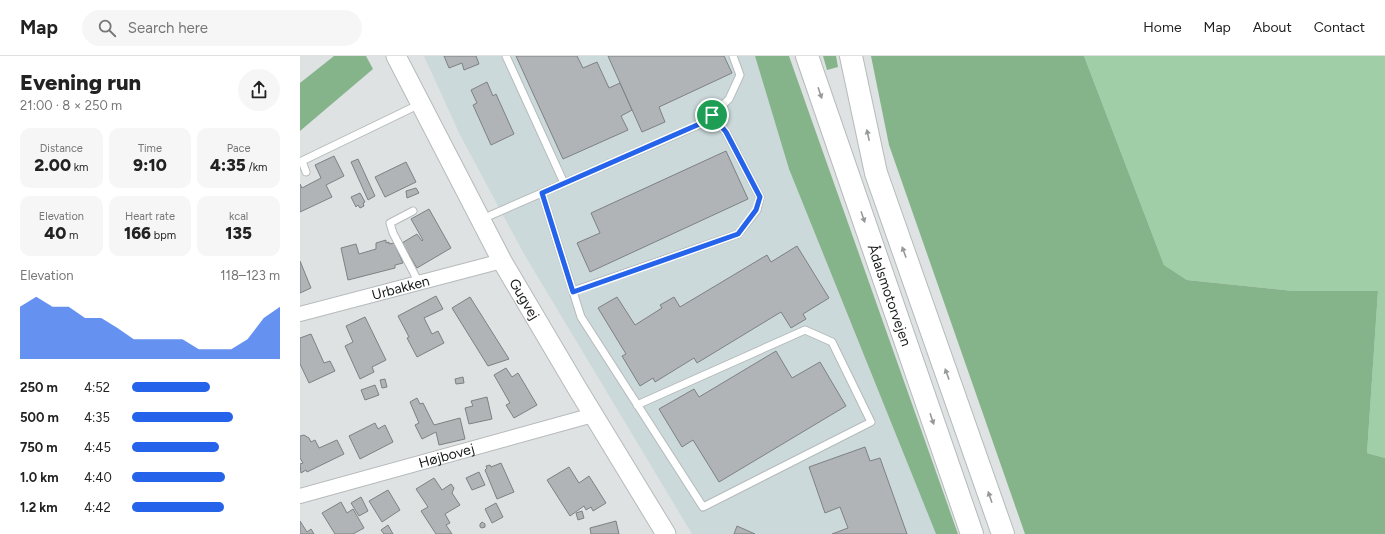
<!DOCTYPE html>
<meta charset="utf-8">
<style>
:root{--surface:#fff;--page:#f6f6f6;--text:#222;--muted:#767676;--line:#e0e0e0;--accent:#2563eb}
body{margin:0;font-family:Figtree,sans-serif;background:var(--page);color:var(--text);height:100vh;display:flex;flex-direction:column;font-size:15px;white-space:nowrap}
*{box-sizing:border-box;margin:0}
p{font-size:13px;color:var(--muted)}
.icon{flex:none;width:22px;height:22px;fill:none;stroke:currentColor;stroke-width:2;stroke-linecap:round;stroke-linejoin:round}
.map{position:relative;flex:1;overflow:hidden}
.side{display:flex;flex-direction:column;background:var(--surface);width:300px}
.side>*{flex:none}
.pin{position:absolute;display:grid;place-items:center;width:34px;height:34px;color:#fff;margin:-17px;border:2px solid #fff;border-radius:50%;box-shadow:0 1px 4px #0007}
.round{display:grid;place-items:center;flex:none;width:42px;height:42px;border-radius:21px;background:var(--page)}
.headline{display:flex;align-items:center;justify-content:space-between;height:68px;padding:0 20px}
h1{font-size:22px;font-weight:800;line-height:30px}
.metrics{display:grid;grid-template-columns:repeat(3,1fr);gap:6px;height:68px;padding:4px 20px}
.metrics div{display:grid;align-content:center;border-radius:10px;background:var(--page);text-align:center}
.metrics b{font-size:17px;font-weight:800}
.metrics small{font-size:11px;font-weight:400}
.metrics p{font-size:11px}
.chart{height:112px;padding:8px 20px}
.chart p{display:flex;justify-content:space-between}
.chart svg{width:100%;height:72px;margin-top:4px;fill:var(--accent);opacity:.7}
ul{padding:0 20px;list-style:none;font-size:13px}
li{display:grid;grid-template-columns:64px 48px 1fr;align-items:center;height:30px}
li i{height:10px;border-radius:5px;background:var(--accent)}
header{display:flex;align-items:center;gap:24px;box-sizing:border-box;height:56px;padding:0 20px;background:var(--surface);border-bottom:1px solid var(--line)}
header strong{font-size:19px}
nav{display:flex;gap:22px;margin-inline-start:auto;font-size:14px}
.search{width:280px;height:36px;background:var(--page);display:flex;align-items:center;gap:10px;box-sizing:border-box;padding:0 14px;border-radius:22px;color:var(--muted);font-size:15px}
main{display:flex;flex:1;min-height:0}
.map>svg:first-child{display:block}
</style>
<header>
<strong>Map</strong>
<div class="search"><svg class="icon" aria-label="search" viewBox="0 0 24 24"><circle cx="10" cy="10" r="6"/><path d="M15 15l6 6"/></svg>Search here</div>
<nav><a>Home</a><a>Map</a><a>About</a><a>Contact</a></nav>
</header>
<main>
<section class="side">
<div class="headline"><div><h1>Evening run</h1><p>21:00 · 8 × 250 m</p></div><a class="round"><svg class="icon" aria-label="share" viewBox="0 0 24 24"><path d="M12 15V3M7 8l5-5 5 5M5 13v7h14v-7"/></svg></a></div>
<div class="metrics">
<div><p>Distance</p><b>2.00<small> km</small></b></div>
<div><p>Time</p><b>9:10</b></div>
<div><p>Pace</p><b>4:35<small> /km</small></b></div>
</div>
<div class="metrics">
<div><p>Elevation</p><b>40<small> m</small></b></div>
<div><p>Heart rate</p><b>166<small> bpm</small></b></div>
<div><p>kcal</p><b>135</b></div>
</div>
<div class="chart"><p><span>Elevation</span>118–123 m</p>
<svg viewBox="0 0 160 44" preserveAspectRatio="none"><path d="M0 44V12L10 6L20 12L30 12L40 19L50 19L60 25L70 32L80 32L90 32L100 32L110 38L120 38L130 38L140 32L150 19L160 12V44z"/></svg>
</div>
<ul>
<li><b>250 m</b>4:52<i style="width:53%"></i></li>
<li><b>500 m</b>4:35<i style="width:68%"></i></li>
<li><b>750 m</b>4:45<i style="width:59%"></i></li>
<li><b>1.0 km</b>4:40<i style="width:63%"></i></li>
<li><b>1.2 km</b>4:42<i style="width:62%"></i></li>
</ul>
</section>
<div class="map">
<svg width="1085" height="478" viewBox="0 0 1085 478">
<rect width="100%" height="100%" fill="#dee2e2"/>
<path fill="#cbd9da" d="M124 0H455L489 113 636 478H392L224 198 160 79Z"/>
<path fill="#a0cea6" d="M784 0H1085V402L1067 397 1078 235H993L887 224 864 209Z"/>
<g fill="#85b48b">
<path d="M34 0H66L73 13 0 75V27Z"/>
<path d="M455 0H489L658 478H636L489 113Z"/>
<path d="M523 0H536L538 11 527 14Z"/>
<path d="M571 0H784L864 209 887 224 993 235H1078L1067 397 1085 402V478H725L589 89Z"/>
</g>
<g fill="#b1b4b6" stroke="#7e8183">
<path d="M144 0H176L179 8 164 14 162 7 149 12Z"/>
<path d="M216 0H277L283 12 297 6 309 32 320 27 332 54 321 60 328 74 263 103Z"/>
<path d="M308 0H424L432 17 359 51 365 66 342 76Z"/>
<path d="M187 26 193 40 196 38 214 78 191 89 173 49 177 47 171 34Z"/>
<path d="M426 95 448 143 290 216 277 187 300 177 291 157Z"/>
<path d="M34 100 44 120 26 129 32 141 0 156V128L2 132 21 122 15 109Z"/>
<path d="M58 103 75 140 68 144 51 106Z"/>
<path d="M106 106 116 126 85 141 75 121Z"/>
<path d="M116 132 119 137 107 142 106 135Z"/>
<path d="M60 137 65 146 63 147 64 150 60 152 58 149 56 151 51 141Z"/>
<path d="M129 153 151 192 117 212 102 187 117 178 122 185 123 184 111 163Z"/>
<path d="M86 184V187L89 186V188L94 187 103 207 95 209V212L48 224 41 192 56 188 59 198 76 193V187Z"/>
<path d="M497 190 529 242 503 258 506 263 491 272 481 256 397 307 394 302 355 326 353 322 340 330 322 300 326 298 298 252 317 241 335 269 362 252 360 249 374 241 380 251 467 199 471 206Z"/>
<path d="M0 205 11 232 0 237Z"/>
<path d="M136 240 143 253 124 262 132 278 138 275 144 287 117 301 107 282 109 281 98 260Z"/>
<path d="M170 241 209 303 188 310 152 252Z"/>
<path d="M65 261 86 304 72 311 74 316 60 323 45 290 53 286 46 270Z"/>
<path d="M11 278 24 307 30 305 35 315 9 327 0 308V282Z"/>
<path d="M476 295 492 322 520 306 546 350 419 426 393 384 382 391 359 353 394 333 399 341Z"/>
<path d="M206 312 212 321 218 317 237 349 214 362 206 349 210 347 194 319Z"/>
<path d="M163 321 164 327 156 328 155 323Z"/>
<path d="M85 323 87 331 82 332 80 324Z"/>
<path d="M75 329 79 339 65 344 61 334Z"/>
<path d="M187 341 192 363 169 368 165 352 173 350 171 345Z"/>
<path d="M117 342 120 348 123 347 134 369 160 362 165 383 139 389 136 376 122 383 115 369 119 367 110 346Z"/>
<path d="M75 367 78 373 85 369 93 386 60 403 49 380Z"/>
<path d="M4 379 9 382 11 386 15 384 19 392 37 384 44 398 7 416 6 414 1 417 0 408 3 407 0 402V380Z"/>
<path d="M565 391 570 405 580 402 607 478H532L548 472 540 451 525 457 509 411Z"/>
<path d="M201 407 214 436 197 443 185 414 187 412 186 410 190 409 191 411Z"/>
<path d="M269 411 279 427 289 420 306 447 293 455 291 451 286 454 284 450 270 460 247 424Z"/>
<path d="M179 416 185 429 172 434 166 422Z"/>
<path d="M134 422 142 434 151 428 154 432 152 437 160 449 145 458 150 467 146 469 152 478H136L121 455 128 451 116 433Z"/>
<path d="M88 434 100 454 82 466 69 445Z"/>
<path d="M61 441 68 455 59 460 51 447Z"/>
<path d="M41 446 47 457 53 453 64 472 53 478H35L22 457Z"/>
<path d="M196 447 203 461 192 467 185 453Z"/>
<path d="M282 455 284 462 278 464 276 457Z"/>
<path d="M0 465 7 476 11 473 14 478H0Z"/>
<path d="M316 465 319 478H291L290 472Z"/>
<path d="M182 466 185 468V471L182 472 180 471V468Z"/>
<path d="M88 469 93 478H84L81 474Z"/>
<path d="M437 470 455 478H434Z"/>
</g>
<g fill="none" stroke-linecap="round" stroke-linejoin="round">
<defs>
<g id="lane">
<path d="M206 0 264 127"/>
<path d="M6 116 2 105 120 48"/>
<path d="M242 137 281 261 403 451 571 366 532 286 505 274 337 349"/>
<path d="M113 155 90 167 93 177 119 227"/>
<path d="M182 163 405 66 429 43 440 19 433 0"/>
<path d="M273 235 438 178 457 154 460 141 426 76 412 59"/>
</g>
<g id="street">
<path id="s1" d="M0 258 202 205"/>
<path id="s2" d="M0 440 293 359"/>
</g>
<g id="secondary">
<path id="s3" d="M96 0 202 205 277 332 366 478"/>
</g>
<g id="highway">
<path id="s4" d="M507 0 672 478"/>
<path d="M551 0 576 117 703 478"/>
</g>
</defs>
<use href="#lane" stroke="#b5baba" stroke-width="9"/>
<use href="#street" stroke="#b5baba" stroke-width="16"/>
<use href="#secondary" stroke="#b5baba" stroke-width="21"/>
<use href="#highway" stroke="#b5baba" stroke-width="24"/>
<use href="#lane" stroke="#fff" stroke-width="7"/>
<use href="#street" stroke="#fff" stroke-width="14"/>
<use href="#secondary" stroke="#fff" stroke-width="19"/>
<use href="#highway" stroke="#fff" stroke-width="22"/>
</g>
<defs><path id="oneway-solid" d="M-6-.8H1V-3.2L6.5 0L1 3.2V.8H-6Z"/></defs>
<g fill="#979898">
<use href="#oneway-solid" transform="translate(520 37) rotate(71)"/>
<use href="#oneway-solid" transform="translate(568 79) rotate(-102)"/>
<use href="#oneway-solid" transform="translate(563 161) rotate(71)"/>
<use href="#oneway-solid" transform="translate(604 196) rotate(-110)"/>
<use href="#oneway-solid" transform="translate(647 318) rotate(-110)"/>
<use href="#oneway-solid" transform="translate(632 363) rotate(71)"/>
<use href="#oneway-solid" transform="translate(690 441) rotate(-109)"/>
</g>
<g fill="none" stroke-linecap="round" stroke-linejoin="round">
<defs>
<path id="route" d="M412 59 426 76 460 141 456 154 438 178 273 236 242 137 404 66Z"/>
</defs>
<use href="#route" stroke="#fff" stroke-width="8"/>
<use href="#route" stroke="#2563eb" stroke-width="5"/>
</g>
<g text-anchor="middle" stroke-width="3" stroke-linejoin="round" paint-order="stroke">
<g font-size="14" fill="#181a1a" stroke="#ebeff0">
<text dy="5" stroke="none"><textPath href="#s1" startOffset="104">Urbakken</textPath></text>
<text dy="5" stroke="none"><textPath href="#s4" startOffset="253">Ådalsmotorvejen</textPath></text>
<text dy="5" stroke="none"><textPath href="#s3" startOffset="275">Gugvej</textPath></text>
<text dy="5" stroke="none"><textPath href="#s2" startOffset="152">Højbovej</textPath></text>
</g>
</g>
</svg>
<div class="pin" style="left:412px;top:59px;background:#1e9e55"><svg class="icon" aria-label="arrive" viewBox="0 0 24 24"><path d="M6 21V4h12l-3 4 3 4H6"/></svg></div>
</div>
</main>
